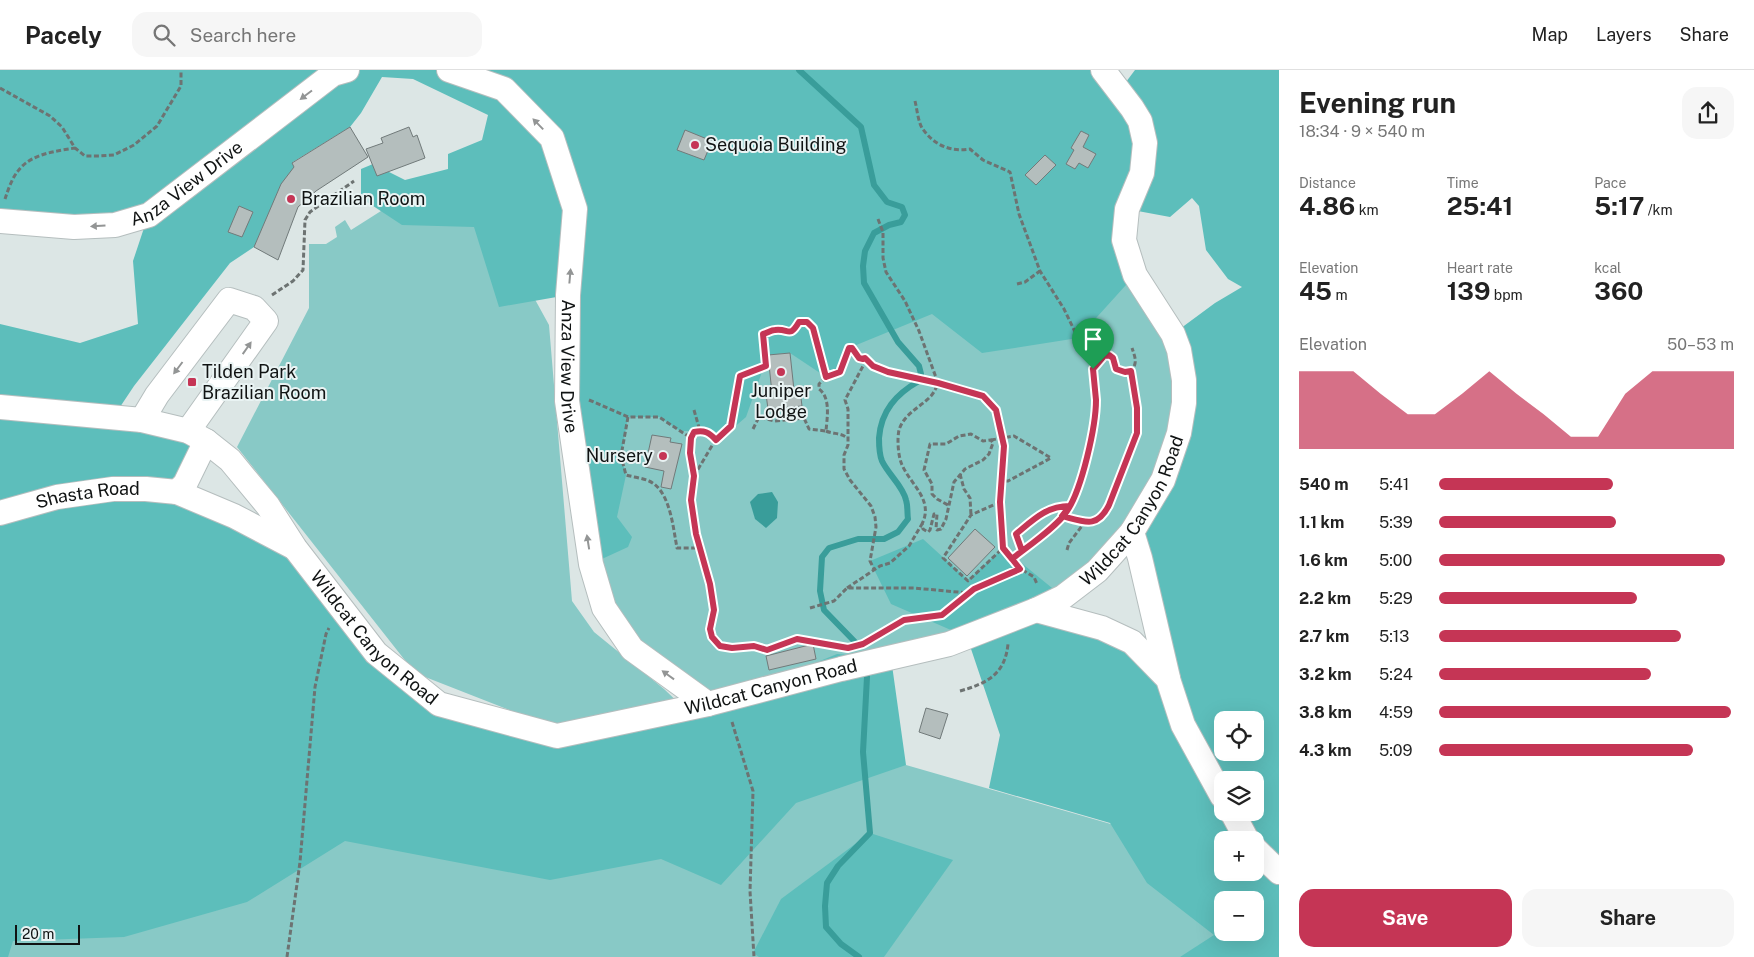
<!DOCTYPE html>
<meta charset="utf-8">
<style>
:root{--surface:#fff;--page:#f6f6f6;--text:#222;--muted:#767676;--line:#e0e0e0;--accent:#c53555}
body{margin:0;font-family:"Public Sans",sans-serif;background:var(--page);color:var(--text);height:100vh;display:flex;flex-direction:column;font-size:19px;white-space:nowrap}
*{box-sizing:border-box;margin:0}
p{font-size:16px;color:var(--muted)}
.icon{flex:none;width:28px;height:28px;fill:none;stroke:currentColor;stroke-width:2;stroke-linecap:round;stroke-linejoin:round}
.map{position:relative;flex:1;overflow:hidden}
.panel{display:flex;flex-direction:column;background:var(--surface);width:475px}
.panel>*{flex:none}
.tools{position:absolute;left:1214px;top:641px;display:grid;gap:10px}
.tools a{display:grid;place-items:center;width:50px;height:50px;border-radius:10px;background:var(--surface);box-shadow:0 5px 20px #0002;font-size:25px}
.scale{position:absolute;left:15px;bottom:12px;width:65px;box-sizing:border-box;padding-left:5px;border:2px solid #101313;border-top:0;font-size:14px;line-height:18px;white-space:nowrap;color:#101313;-webkit-text-stroke:4px #e9f3f3;paint-order:stroke}
.pin{position:absolute;display:grid;place-items:center;width:42px;height:42px;color:#fff;margin:-51px -21px;border-radius:50% 50% 50% 0;rotate:-45deg;box-shadow:0 0 5px #0007}
.pin .icon{rotate:45deg}
.round{display:grid;place-items:center;flex:none;width:52px;height:52px;border-radius:15px;background:var(--page)}
.overview{display:flex;align-items:center;justify-content:space-between;height:85px;padding:0 20px}
h1{font-size:28px;font-weight:700;line-height:38px}
.stats{display:grid;grid-template-columns:repeat(3,1fr);gap:8px;height:85px;padding:5px 20px}
.stats div{display:grid;align-content:center}
.stats b{font-size:25px;font-weight:700}
.stats small{font-size:14px;font-weight:400}
.stats p{font-size:14px}
.chart{height:140px;padding:10px 20px}
.chart p{display:flex;justify-content:space-between}
.chart svg{width:100%;height:90px;margin-top:5px;fill:var(--accent);opacity:.7}
.cta{display:flex;gap:10px;margin-top:auto;padding:10px 20px}
.cta a{flex:1;height:58px;border-radius:15px;background:var(--accent);color:#fff;font-size:20px;font-weight:700;line-height:58px;text-align:center}
.cta a+a{background:var(--page);color:var(--text)}
ul{padding:0 20px;list-style:none;font-size:16px}
li{display:grid;grid-template-columns:80px 60px 1fr;align-items:center;height:38px}
li i{height:12px;border-radius:6px;background:var(--accent)}
header{display:flex;align-items:center;gap:30px;box-sizing:border-box;height:70px;padding:0 25px;background:var(--surface);border-bottom:1px solid var(--line)}
header strong{font-size:24px}
nav{display:flex;gap:28px;margin-inline-start:auto;font-size:18px}
.search{width:350px;height:45px;background:var(--page);display:flex;align-items:center;gap:12px;box-sizing:border-box;padding:0 18px;border-radius:15px;color:var(--muted);font-size:19px}
main{display:flex;flex:1;min-height:0}
.map>svg:first-child{display:block}
</style>
<header>
<strong>Pacely</strong>
<div class="search"><svg class="icon" aria-label="search" viewBox="0 0 24 24"><circle cx="10" cy="10" r="6"/><path d="M15 15l6 6"/></svg>Search here</div>
<nav><a>Map</a><a>Layers</a><a>Share</a></nav>
</header>
<main>
<div class="map">
<svg width="1279" height="887" viewBox="0 0 1279 887">
<rect width="100%" height="100%" fill="#dce6e5"/>
<g fill="#88c9c6" fill-rule="evenodd">
<path d="M475 120 549 255 572 531 594 562 664 619 685 639 550 656 415 603 237 377 309 238V174H326L337 167 335 157 345 150 351 160 381 141Z"/>
<path d="M647 143 1124 170 1173 264 1184 333 1132 462 1036 540 708 634 632 579 591 494Z"/>
<path d="M766 694 906 695 1222 786V802H1255L1279 887H0V833ZM1222 830H1255V862H1222Z"/>
</g>
<g fill="#5dbebb" fill-rule="evenodd">
<path d="M0 0H1103L1120 20 1135 0H1279V887H1180L1214 865 1147 813 1110 753 989 718 1000 665 967 567 891 534 870 491 923 469 968 510 1003 478 1063 527 1046 535 1102 558 1167 608 1132 462 1179 363 1173 264 1215 233 1242 217 1228 209 1206 180 1199 136 1192 128 1170 147 1127 139 1135 205 1078 268 982 283 932 244 849 278 840 302 826 307 790 283 768 285 746 347 716 373 700 361H680L659 347H628L621 386 626 405 617 447 632 467 628 477 591 494 568 225 499 237 474 157 402 155 361 128V99L373 94 405 110 448 99V84L482 70 488 45 413 9 382 7 361 43 350 57 293 92 294 97 254 177 230 193 134 316 114 346 206 371 178 422 295 478 440 634 557 666 725 630 837 584 891 588 906 695 796 733 721 815 661 789 550 810 345 771 247 832 124 867 13 871 8 887H0V254L80 273 138 254 133 191 148 146 0 151ZM1222 650H1255V682H1222ZM1222 710H1255V742H1222ZM1222 770H1255V802H1222ZM1222 830H1255V862H1222Z"/>
<path d="M870 763 953 790 884 887H759L753 883 781 829Z"/>
</g>
<path fill="#399d9a" d="M772 422 778 432 777 448 766 458 755 449 750 432 758 424Z"/>
<g fill="none" stroke-linecap="round" stroke-linejoin="round">
<g stroke="#399d9a" stroke-width="6">
<path d="M799 0 861 57 874 115 887 132 902 137 905 145 901 152 889 155 874 163 865 181 863 196 864 213 898 272 919 296 921 304 919 311C896 324 881 341 879 368 879 376 879 384 882 391 888 404 903 416 906 430 908 436 907 443 908 449L898 462 884 469H858L829 478 822 487 820 521 824 540 857 574"/>
<path d="M859 887 841 874 826 857 825 836 827 813 838 796 870 763 863 682 867 607"/>
</g>
</g>
<g fill="#b4bebd" stroke="#717a7a">
<path d="M350 57 368 87 316 121 298 137 278 190 254 177 281 114 294 97 292 93Z"/>
<path d="M409 57 413 67 417 65 425 88 377 106 366 79 383 73 381 68Z"/>
<path d="M685 60 712 71 704 90 677 80Z"/>
<path d="M1081 61 1089 65 1083 77 1096 84 1088 98 1079 93 1075 99 1066 94 1074 80 1071 78Z"/>
<path d="M1045 85 1056 95 1036 115 1025 105Z"/>
<path d="M239 136 253 142 242 167 228 162Z"/>
<path d="M790 283 794 320H800L802 336 768 339 766 324 772 323 768 285Z"/>
<path d="M652 365 671 368 670 372 682 374 671 419 661 417 664 401 645 397Z"/>
<path d="M975 459 995 477 967 506 948 488Z"/>
<path d="M813 574 816 589 769 600 766 586Z"/>
<path d="M926 638 948 644 940 669 919 662Z"/>
</g>
<g fill="none" stroke-linecap="round" stroke-linejoin="round">
<defs>
<g id="minor">
<path id="s1" d="M449 0 504 19 552 68 575 139 568 225 567 331 591 494 604 538 632 579 708 634"/>
<path id="s2" d="M0 151 74 157 115 155 149 145 333 4 347 0"/>
<path id="s3" d="M0 337 142 350 188 361 206 371 230 390 268 436 295 478 376 583 439 634 557 666 708 634 841 599 949 574 1036 540 1063 527 1097 501 1132 462 1163 410 1179 363 1184 333V310L1179 280 1173 264 1135 205 1124 170 1127 139 1142 103 1145 73 1140 51 1132 38 1103 0"/>
<path d="M142 350 157 325 229 230 254 238 266 251 188 361"/>
<path d="M177 422 185 414 206 371"/>
<path id="s4" d="M0 443 57 427 113 419H146L177 422 234 446 293 477"/>
<path d="M1132 462 1140 488 1168 608"/>
<path d="M1036 540 1102 558 1132 572 1168 609 1183 655 1222 726"/>
<path d="M1232 742 1247 770"/>
<path d="M1255 779 1279 802"/>
</g>
</defs>
<use href="#minor" stroke="#b5bebe" stroke-width="26"/>
<g stroke="#6d7372" stroke-width="3" stroke-dasharray="5 2.5" stroke-linecap="butt">
<path d="M0 18 50 46 62 57 75 78 85 86H99L114 85 134 75 157 56 181 16V0"/>
<path d="M915 31C917 39 918 51 922 58 934 75 949 82 970 79L983 90 1010 102 1019 144 1040 201 1064 239 1093 299 1096 331 1092 368 1079 413 1067 441 1046 462 1012 489"/>
<path d="M5 129C8 120 12 108 18 101 30 84 56 81 75 78"/>
<path d="M878 149 883 162V188L886 202 905 231 919 261 938 313C936 318 934 323 930 327 919 338 904 344 899 360 897 369 898 386 902 395 911 415 934 430 922 454"/>
<path d="M1017 214 1025 212 1040 201"/>
<path d="M272 225 293 211 303 200 305 150 310 142 354 111"/>
<path d="M863 289V296L845 330 848 339V375L844 385V399L850 410 871 436 875 447 876 457 870 491 874 499"/>
<path d="M1093 299 1104 286 1109 285 1113 288 1116 299 1125 302 1131 301C1138 293 1135 287 1132 278"/>
<path d="M826 307 813 258 807 252H799C789 269 789 258 775 259 771 260 767 263 763 264L766 296 740 306 731 356 716 369 694 406 691 430 696 464 710 514 714 540 710 559 712 567 720 576 732 578 754 576 767 580 797 569 835 576"/>
<path d="M589 330 628 347H659L691 368"/>
<path d="M694 340 700 361"/>
<path d="M628 347 621 386 626 405C633 407 642 408 649 411 670 420 673 457 677 478H700"/>
<path d="M753 359 759 347 774 351 804 348 809 359 826 361C827 348 831 328 819 319V314L826 307 840 302 849 278H852L859 288 863 289 865 288 873 296 888 302 938 313 983 326 996 340 1004 376 1000 432 1003 478 1021 499"/>
<path d="M826 361C833 364 840 363 846 367"/>
<path d="M991 370 1014 366 1051 388 1008 411H1002"/>
<path d="M960 404 964 419 970 428 971 445"/>
<path d="M694 406C691 390 687 376 694 361L709 362 716 369"/>
<path d="M1000 432 971 445 943 488 968 511 1003 478"/>
<path d="M1063 446C1086 452 1097 459 1109 435L1137 363V338L1131 301"/>
<path d="M1067 480 1069 473 1085 452"/>
<path d="M1022 481 1016 464C1033 450 1046 436 1070 436"/>
<path d="M847 518 880 496 890 493 909 476 922 454 923 459 928 462 930 460 934 444H937L936 459 937 460 941 459 946 449 954 412 965 399 983 390 989 384 993 373 991 370 983 371 971 364 959 366 946 374H930L924 400 932 414V424L937 429 948 435"/>
<path d="M810 538 834 531 847 518H914L968 523"/>
<path d="M876 567 904 550 942 545 974 519 1021 499 1034 507 1037 514"/>
<path d="M960 621C988 613 1005 604 1008 574"/>
<path d="M732 652 753 721 750 821 754 887"/>
<path d="M287 887 300 792 315 617 326 564 329 558"/>
</g>
<use href="#minor" stroke="#fff" stroke-width="24"/>
</g>
<defs><path id="oneway-solid" d="M-6-.8H1V-3.2L6.5 0L1 3.2V.8H-6Z" transform="scale(1.25)"/></defs>
<g fill="#939595">
<use href="#oneway-solid" transform="translate(306 25) rotate(143)"/>
<use href="#oneway-solid" transform="translate(538 54) rotate(-134)"/>
<use href="#oneway-solid" transform="translate(98 156) rotate(177)"/>
<use href="#oneway-solid" transform="translate(570 206) rotate(-85)"/>
<use href="#oneway-solid" transform="translate(247 278) rotate(-55)"/>
<use href="#oneway-solid" transform="translate(178 298) rotate(127)"/>
<use href="#oneway-solid" transform="translate(588 472) rotate(-99)"/>
<use href="#oneway-solid" transform="translate(668 605) rotate(-144)"/>
</g>
<g fill="none" stroke-linecap="round" stroke-linejoin="round">
<defs>
<path id="route" d="M1093 299C1094 309 1095 320 1096 330 1096 356 1082 419 1067 441 1058 456 1027 477 1012 489L1020 499 974 519 942 545 904 550 863 574 848 578 797 569 767 580 754 576 732 578 720 576 712 567 710 559 714 540 710 514 696 464 691 430 694 406 690 383 691 368 694 362C704 360 709 362 716 370L731 356 740 306 766 296 763 264C767 263 771 260 775 260 789 258 789 269 799 252H807L813 258 826 307 840 302 849 278H852L859 288 863 289 865 288 873 296 888 302 938 313 983 326 996 340 1004 376 1000 432 1003 478 1012 489 1022 481 1016 464C1033 450 1046 436 1070 436L1062 446C1085 452 1097 459 1109 435L1137 363V338L1131 301 1125 302 1116 299 1113 288 1109 285 1104 286 1093 299"/>
</defs>
<use href="#route" stroke="#fff" stroke-width="10"/>
<use href="#route" stroke="#c53555" stroke-width="6"/>
</g>
<g fill="#c53555" stroke="#e9f3f3" stroke-width="2">
<circle cx="695" cy="75" r="5"/>
<circle cx="291" cy="129" r="5"/>
<circle cx="781" cy="302" r="5"/>
<rect x="187" y="307" width="10" height="10" rx="2.5"/>
<circle cx="663" cy="386" r="5"/>
</g>
<g text-anchor="middle" stroke-width="4" stroke-linejoin="round" paint-order="stroke">
<g font-size="18" fill="#101313" stroke="#e9f3f3" text-anchor="start">
<text x="705" y="81">Sequoia Building</text>
<text x="301" y="135">Brazilian Room</text>
<text x="202" y="308">Tilden Park<tspan x="202" dy="21">Brazilian Room</tspan></text>
<text x="781" y="327" text-anchor="middle">Juniper<tspan x="781" dy="21">Lodge</tspan></text>
<text x="653" y="392" text-anchor="end">Nursery</text>
</g>
<g font-size="18" fill="#101313" stroke="#e9f3f3">
<text dy="6" stroke="none"><textPath href="#s2" startOffset="199">Anza View Drive</textPath></text>
<text dy="6" stroke="none"><textPath href="#s1" startOffset="359">Anza View Drive</textPath></text>
<text dy="6" stroke="none"><textPath href="#s4" startOffset="90">Shasta Road</textPath></text>
<text dy="6" stroke="none"><textPath href="#s3" startOffset="1326">Wildcat Canyon Road</textPath></text>
<text dy="6" stroke="none"><textPath href="#s3" startOffset="471">Wildcat Canyon Road</textPath></text>
<text dy="6" stroke="none"><textPath href="#s3" startOffset="906">Wildcat Canyon Road</textPath></text>
</g>
</g>
</svg>
<div class="tools">
<a><svg class="icon" aria-label="locate" viewBox="0 0 24 24"><circle cx="12" cy="12" r="6"/><path d="M12 2v4M12 18v4M2 12h4M18 12h4"/></svg></a>
<a><svg class="icon" aria-label="layers" viewBox="0 0 24 24"><path d="M12 4l9 5-9 5-9-5zM3 14l9 5 9-5"/></svg></a>
<a>+</a>
<a>−</a>
</div>
<div class="scale">20 m</div>
<div class="pin" style="left:1093px;top:299px;background:#1e9e55"><svg class="icon" aria-label="arrive" viewBox="0 0 24 24"><path d="M6 21V4h12l-3 4 3 4H6"/></svg></div>
</div>
<section class="panel">
<div class="overview"><div><h1>Evening run</h1><p>18:34 · 9 × 540 m</p></div><a class="round"><svg class="icon" aria-label="share" viewBox="0 0 24 24"><path d="M12 15V3M7 8l5-5 5 5M5 13v7h14v-7"/></svg></a></div>
<div class="stats">
<div><p>Distance</p><b>4.86<small> km</small></b></div>
<div><p>Time</p><b>25:41</b></div>
<div><p>Pace</p><b>5:17<small> /km</small></b></div>
</div>
<div class="stats">
<div><p>Elevation</p><b>45<small> m</small></b></div>
<div><p>Heart rate</p><b>139<small> bpm</small></b></div>
<div><p>kcal</p><b>360</b></div>
</div>
<div class="chart"><p><span>Elevation</span>50–53 m</p>
<svg viewBox="0 0 160 44" preserveAspectRatio="none"><path d="M0 44V6L10 6L20 6L30 17L40 27L50 27L60 17L70 6L80 17L90 27L100 38L110 38L120 17L130 6L140 6L150 6L160 6V44z"/></svg>
</div>
<ul>
<li><b>540 m</b>5:41<i style="width:59%"></i></li>
<li><b>1.1 km</b>5:39<i style="width:60%"></i></li>
<li><b>1.6 km</b>5:00<i style="width:97%"></i></li>
<li><b>2.2 km</b>5:29<i style="width:67%"></i></li>
<li><b>2.7 km</b>5:13<i style="width:82%"></i></li>
<li><b>3.2 km</b>5:24<i style="width:72%"></i></li>
<li><b>3.8 km</b>4:59<i style="width:99%"></i></li>
<li><b>4.3 km</b>5:09<i style="width:86%"></i></li>
</ul>
<div class="cta"><a>Save</a><a>Share</a></div>
</section>
</main>
